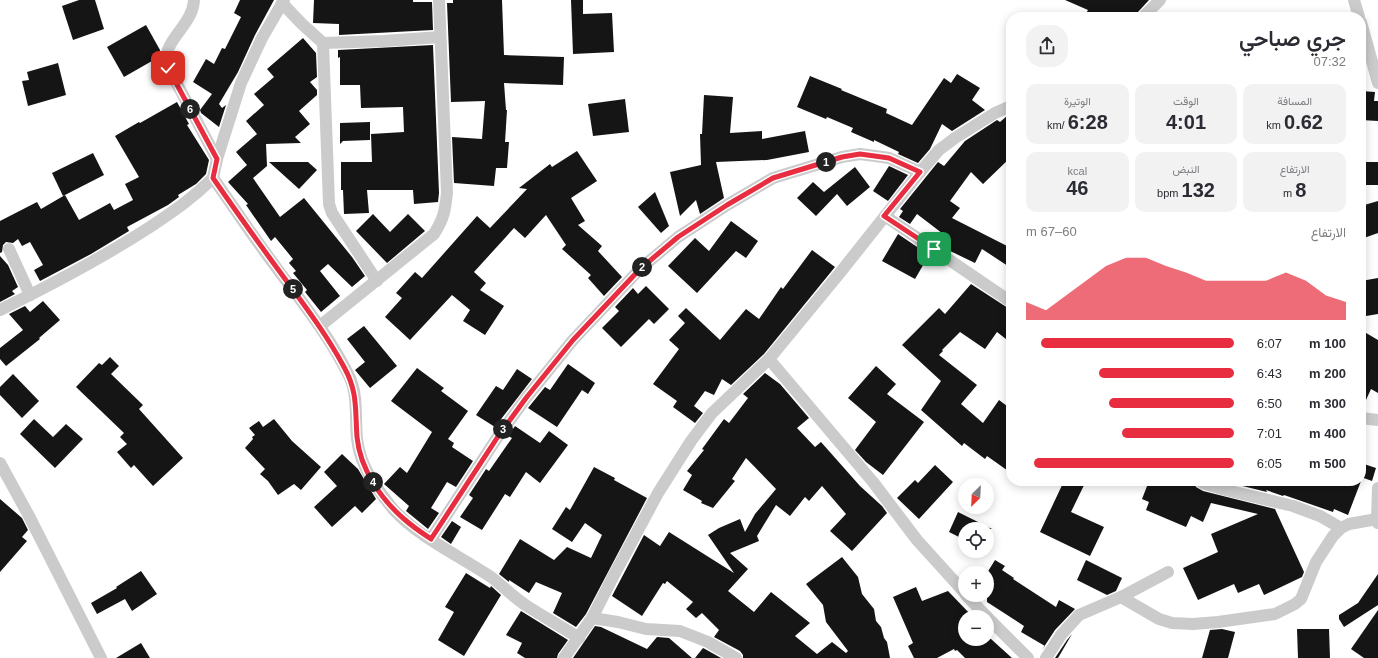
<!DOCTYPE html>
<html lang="ar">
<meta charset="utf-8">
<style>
:root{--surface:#fff;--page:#f2f2f3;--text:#2b2b33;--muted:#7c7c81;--accent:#e72d3f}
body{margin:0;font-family:Helvetica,Vazirmatn,sans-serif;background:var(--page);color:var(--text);direction:rtl;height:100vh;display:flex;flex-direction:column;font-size:15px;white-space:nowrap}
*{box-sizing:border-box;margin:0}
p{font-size:13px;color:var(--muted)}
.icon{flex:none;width:22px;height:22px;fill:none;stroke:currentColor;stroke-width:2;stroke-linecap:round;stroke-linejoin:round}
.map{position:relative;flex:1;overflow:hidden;direction:ltr}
.panel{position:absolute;left:1006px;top:12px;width:360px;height:474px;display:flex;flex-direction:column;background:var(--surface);border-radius:16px;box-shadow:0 2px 10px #0003;direction:rtl}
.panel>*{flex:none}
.needle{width:26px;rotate:204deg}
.fabs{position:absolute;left:958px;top:478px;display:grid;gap:8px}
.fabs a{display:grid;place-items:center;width:36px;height:36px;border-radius:50%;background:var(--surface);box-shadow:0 2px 10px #0003;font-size:20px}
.pin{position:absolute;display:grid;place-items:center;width:34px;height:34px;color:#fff;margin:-17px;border-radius:8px;box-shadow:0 2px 6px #0006}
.km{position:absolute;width:20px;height:20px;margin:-10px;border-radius:50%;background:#222;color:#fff;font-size:11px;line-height:20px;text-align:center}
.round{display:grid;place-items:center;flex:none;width:42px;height:42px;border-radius:16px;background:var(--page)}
.overview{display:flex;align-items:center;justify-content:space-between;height:68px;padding:0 20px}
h1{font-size:22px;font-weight:600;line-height:30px}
.figures{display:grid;grid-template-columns:repeat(3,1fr);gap:6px;height:68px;padding:4px 20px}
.figures div{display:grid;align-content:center;border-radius:10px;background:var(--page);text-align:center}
.figures b{font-size:20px;font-weight:600}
.figures small{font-size:11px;font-weight:400}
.figures p{font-size:11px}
.chart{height:112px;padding:8px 20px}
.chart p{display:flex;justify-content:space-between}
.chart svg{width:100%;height:72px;margin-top:4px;fill:var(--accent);opacity:.7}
ul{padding:0 20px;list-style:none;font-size:13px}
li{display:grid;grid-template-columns:64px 48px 1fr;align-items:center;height:30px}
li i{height:10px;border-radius:5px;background:var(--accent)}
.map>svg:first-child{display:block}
</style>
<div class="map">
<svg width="1378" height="658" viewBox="0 0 1378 658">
<rect width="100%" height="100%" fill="#fff"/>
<g fill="#151515">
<path d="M79 0H95L104 29 73 40 62 6Z"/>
<path d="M240 0H274L255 35 238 72 219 104 222 108 226 105 219 127 201 113 200 110 212 94 193 82 206 59 214 64 222 48 225 49 241 17 234 13Z"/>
<path d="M314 0H413V2H432L433 30 339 35V24L313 23Z"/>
<path d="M453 0H502L504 55 564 57 563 85 504 83 506 110H507L505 142H509L507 168H496L494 186 454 183 452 137 482 139 485 101 451 102 447 3H453Z"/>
<path d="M571 0H583V14L612 13 614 52 573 54Z"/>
<path d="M1065 0H1149L1138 12 1136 17H1084L1088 10Z"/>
<path d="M146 25 160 50 159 57 124 77 107 47Z"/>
<path d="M303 38 316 53 317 77 310 82 317 90V95L299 111 310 124 295 137 301 143 266 144 267 166 253 178 280 217 304 198 352 257 365 276 352 287 328 264 320 271 340 296 321 312 305 292 307 290 293 273 296 271 289 263 293 259 275 237 271 241 246 205 248 204 228 182 247 165 236 152 257 134 246 121 264 105 254 94 274 77 267 69Z"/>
<path d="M433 45 439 193 438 202 414 204 413 190H367L369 213 344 214 343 190H341V162H372L371 134 404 132 403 107 361 108 360 85H340V57L338 58V50Z"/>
<path d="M58 63 66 95 28 106 22 81 29 80 27 72Z"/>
<path d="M957 74 980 88 972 100 985 110 952 131 942 124 930 149 918 163 898 154 899 152 874 140V142L851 132 853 128 827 117 826 119 797 107 810 76 842 89 841 90 887 109 886 113 912 125 944 78 951 83Z"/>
<path d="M1361 91 1375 92 1374 101H1378V121L1361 120Z"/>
<path d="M704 95 733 97 730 133 762 131V139L805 131 809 152 767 160 716 162 724 198 700 214 696 200 680 216 670 172 701 165 700 134H702Z"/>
<path d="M625 99 629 132 593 136 588 104Z"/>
<path d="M177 102 189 124 187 125 209 160 206 174 196 184 178 195 179 197 168 205 127 227 129 231 91 254 40 281 34 270 43 265 30 242 22 246 18 239 13 243 6 242 3 245 2 252 0 253V221L37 202 41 209 65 195 79 220 110 203 114 210 133 200 125 184 139 177 115 136 139 122 140 123Z"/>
<path d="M1011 114V157L983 184 971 172 950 201 960 208 952 218 1011 248V268L982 249 975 263 946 249 951 240 917 214 910 224 899 217 903 211 900 209 938 162 944 166 965 141 997 120 1000 122 1007 116Z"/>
<path d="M370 122V140L343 141 340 144V123Z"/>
<path d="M577 151 597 181 571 198 585 221 578 225 602 246 598 251 622 277 604 296 588 278 591 275 562 249 566 245 546 215 525 238 514 228 474 272 486 283 480 290 504 306 485 335 463 321 470 310 452 295 410 340 385 317 402 298 396 293 415 272 422 278 477 216 490 228 527 189 519 188 550 164 552 167Z"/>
<path d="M93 153 104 175 63 196 52 173Z"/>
<path d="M269 162H308L317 170 299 189Z"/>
<rect x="1362" y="162" width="16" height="23"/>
<path d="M889 166 908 175 888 201 873 191Z"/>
<path d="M855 167 870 187 847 206 837 194 816 216 797 198 813 182 824 192Z"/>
<path d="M655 192 669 226 661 233 638 207Z"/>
<path d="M1378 201V233L1361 239V206Z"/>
<path d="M373 214 390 232 408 214 425 231 387 263 356 231Z"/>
<path d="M731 221 758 241 746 258 736 251 697 293 668 266 695 238 709 251Z"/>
<path d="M898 234 929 255 915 279 882 261Z"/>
<path d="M812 250 835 267 764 354 731 385 722 379 714 395 705 391 694 406 703 413 695 423 673 407 677 401 653 384 679 349 669 340 685 323 678 316 686 308 720 340 746 309 759 319 781 287 783 289Z"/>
<path d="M0 256 8 265 18 287 12 291 15 294 0 302Z"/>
<path d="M1378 278V314L1366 316 1361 281Z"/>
<path d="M971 284 1011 310V343L997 332 985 349 960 332 942 350 943 351 939 355 977 385 961 404 983 423 999 400 1011 409V473L987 456 985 459 964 443 962 446 921 410 941 381 902 345 939 308 945 314Z"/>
<path d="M646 286 669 309 654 324 649 319 621 347 602 328 619 311 615 307 633 288 638 294Z"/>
<path d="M43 301 60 320 39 338 40 339 6 366 0 359V348L23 330 9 314 25 306 30 312Z"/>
<path d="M364 326 397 366 370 388 355 370 365 362 347 339Z"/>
<path d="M1361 330 1378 340V393L1371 389 1361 411Z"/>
<path d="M110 357 119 366 111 374 143 405 139 409 183 458 153 486 134 465 131 468 117 452 127 444 120 437 124 433 76 387 99 363 102 365Z"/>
<path d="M568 364 595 383 588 394 582 390 557 427 528 408 545 387 550 390Z"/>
<path d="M876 366 896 384 887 394 924 422 883 475 866 462 855 450 876 422 848 398Z"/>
<path d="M417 368 444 388 441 391 468 411 448 439 454 443 452 447 473 461 456 487 447 482 431 508 439 513 428 529 406 511 409 506 384 484 400 467 407 473 432 432 391 401Z"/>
<path d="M517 369 532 379 495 427 476 415 496 386 503 390Z"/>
<path d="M765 373 780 384 809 418 797 428 815 447 821 442 860 486 882 506 887 513 852 551 830 531 846 514 822 486 809 501 805 497 790 516 776 505 757 536 759 541 730 553 748 569 728 591 754 612 771 592 810 623 795 636 817 654 832 642 846 653 848 651 826 622 823 605 806 584 842 557 858 577 862 594 874 609 876 621 881 627 884 638 887 642 890 658H743V655L740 651 714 637 719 630 702 613 696 618 686 609 693 602 667 581 665 584 663 583 642 616 612 596 644 535 660 546 669 532 734 573 708 535 719 528 740 519 745 532 755 514 776 489 746 458 732 479 735 481 713 508 701 503 702 501 683 490 692 475 687 471 704 450 702 449 724 419 729 423 748 398 743 394Z"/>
<path d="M13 374 39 401 22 418 0 395V387Z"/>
<path d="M34 419 53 437 66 424 83 439 55 468 20 434Z"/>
<path d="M274 419 292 441 321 467 301 490 294 484 278 495 268 481 260 474 265 469 245 448 253 439 252 437 255 435 249 428 259 421 263 427Z"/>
<path d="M515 426 540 443 549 431 568 445 540 483 526 472 510 497 505 494 482 530 460 517 473 498 469 495 486 469 489 471 512 438 508 436Z"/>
<path d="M342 454 358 469 376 499 362 513 355 506 332 527 314 507 337 486 324 472Z"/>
<path d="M1361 463 1376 468 1372 481 1361 477Z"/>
<path d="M935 465 953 482 919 519 897 498 915 480 918 483Z"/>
<path d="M594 467 615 478 614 480 647 498 586 614 576 627 553 613 562 593 536 582 529 593 509 580V582L499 574 520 539 554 560 567 547 591 558 602 535 585 523 572 542 552 529 566 507 570 510Z"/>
<path d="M1064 481H1086L1071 512 1104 527 1090 556 1040 532Z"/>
<path d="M1149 481H1193L1196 487 1203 491 1275 509 1304 572 1302 577 1264 595 1259 584 1238 593 1234 584 1198 600 1183 568 1218 552 1211 534 1258 514 1211 503 1203 522 1191 516 1186 527 1146 510 1149 502 1142 499Z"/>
<path d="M1222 481H1361L1348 515 1334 509 1333 512 1284 495 1283 496 1266 490 1267 492Z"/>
<path d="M0 499 22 518 28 530 22 537 27 541 0 572Z"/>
<path d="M958 512 992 529H965V540L949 532Z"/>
<path d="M452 521 461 527 451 544 441 537Z"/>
<path d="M995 560 1005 566 1002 570 1014 578 1013 579 1056 607 1059 600 1075 609 1055 630 1042 650 1045 646 1021 632 1024 626 987 602V573Z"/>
<path d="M1086 560 1122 578 1116 591 1107 595 1077 580Z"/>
<path d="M141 571 157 594 132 611 125 599 97 614 91 603 117 588 116 587Z"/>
<path d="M466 573 490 588 491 586 501 595 464 656 438 640 454 612 445 607Z"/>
<path d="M1378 574V605L1344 627 1339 619V615L1358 603Z"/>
<path d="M916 587 922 601 948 591 973 617H965V639H991L1012 658H965L957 650 955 651 954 649 937 658H914L908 646 913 643 893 597Z"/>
<path d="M1378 610V658H1364L1351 649Z"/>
<path d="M521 611 568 640 558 654 557 658H525L517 653 522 643 506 635Z"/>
<path d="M595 626 601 627 647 649 657 637 669 638 692 658H573Z"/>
<path d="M1222 629 1235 632 1228 658H1202L1210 630Z"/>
<path d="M1297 629H1329L1330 658H1298Z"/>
<path d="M1072 634 1058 658H1055L1067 640Z"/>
<path d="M141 643 150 658H116Z"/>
<path d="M703 648 705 649 721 658H695Z"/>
</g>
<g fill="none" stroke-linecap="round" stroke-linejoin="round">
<g stroke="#cbcbcb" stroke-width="12">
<path d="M194 0C193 25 164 39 166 63L217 159"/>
<path d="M284 0 262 38 241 83 217 159 213 178C233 206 252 235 273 263 300 300 330 336 350 378 358 396 355 419 357 439 360 466 376 488 393 509 418 537 460 556 491 577 503 586 514 598 527 606 544 617 562 627 579 638"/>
<path d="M1354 0 1359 17"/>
<path d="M282 3 302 24 323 43 329 204 332 213 377 281"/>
<path d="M1143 17 1160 0"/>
<path d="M1361 22 1378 83"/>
<path d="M323 43 384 41 440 37"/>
<path d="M885 216 1011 302"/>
<path d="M9 249 30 295"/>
<path d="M0 310C51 285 102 258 150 227 174 211 193 198 213 178"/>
<path d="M320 326 434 234C444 218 445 211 447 193L439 0"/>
<path d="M1361 418 1378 420"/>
<path d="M0 463 29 516 101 658"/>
<path d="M1200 481 1205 484 1226 490 1293 506 1320 516 1341 528"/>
<path d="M1378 488 1377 519 1378 523"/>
<path d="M431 539 497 438 526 398 573 340 640 269 678 237 727 205 773 178 842 157 860 154 875 156 889 158 920 172"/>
<path d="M965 593 917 540 873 482 769 359 839 274 920 172 939 150 955 138 995 113 1011 106"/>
<path d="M966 595 987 617"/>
<path d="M1121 597 1159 619 1172 623 1193 624 1218 622 1275 614 1295 604 1301 599 1316 562 1333 536 1341 528 1349 524 1377 519"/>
<path d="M987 617 1028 658"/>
<path d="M592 618 618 622 646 629 680 631 708 642 736 658"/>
<path d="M564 658 592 618 614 575 658 493 691 441 712 413 769 359"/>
<path d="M1046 658 1061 635 1079 615 1121 597 1168 572"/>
</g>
</g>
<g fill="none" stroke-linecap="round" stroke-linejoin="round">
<defs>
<path id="route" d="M168 68 217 159 213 178C231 204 250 231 269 257 295 293 323 328 344 367 358 392 355 410 357 437 360 469 381 499 404 519 413 527 422 533 431 539L497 438 526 398 573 340 640 269 678 237 727 205 773 178 842 157 860 154 889 158 920 172 884 216 934 249"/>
</defs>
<use href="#route" stroke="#fff" stroke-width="8"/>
<use href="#route" stroke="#e72d3f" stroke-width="5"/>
</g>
</svg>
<div class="fabs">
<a><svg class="needle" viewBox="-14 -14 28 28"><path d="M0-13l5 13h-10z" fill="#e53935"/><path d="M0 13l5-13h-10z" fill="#7c7c81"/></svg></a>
<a><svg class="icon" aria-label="locate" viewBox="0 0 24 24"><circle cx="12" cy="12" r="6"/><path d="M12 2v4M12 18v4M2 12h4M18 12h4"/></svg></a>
<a>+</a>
<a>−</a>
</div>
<div class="pin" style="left:934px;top:249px;background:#1e9e55"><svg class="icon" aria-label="arrive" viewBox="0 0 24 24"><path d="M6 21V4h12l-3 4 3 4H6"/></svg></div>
<div class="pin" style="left:168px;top:68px;background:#d93025"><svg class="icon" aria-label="check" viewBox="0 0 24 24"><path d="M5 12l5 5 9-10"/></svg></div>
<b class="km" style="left:826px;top:162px">1</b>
<b class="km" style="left:642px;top:267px">2</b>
<b class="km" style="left:503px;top:429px">3</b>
<b class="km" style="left:373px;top:482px">4</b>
<b class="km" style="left:293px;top:289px">5</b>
<b class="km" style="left:190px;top:109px">6</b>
<section class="panel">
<div class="overview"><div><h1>جري صباحي</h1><p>07:32</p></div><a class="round"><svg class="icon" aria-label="share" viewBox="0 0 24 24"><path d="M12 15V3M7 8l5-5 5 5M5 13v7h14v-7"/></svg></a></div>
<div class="figures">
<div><p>المسافة</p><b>0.62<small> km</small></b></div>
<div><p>الوقت</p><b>4:01</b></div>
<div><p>الوتيرة</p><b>6:28<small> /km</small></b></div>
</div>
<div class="figures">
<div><p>الارتفاع</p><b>8<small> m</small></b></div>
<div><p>النبض</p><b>132<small> bpm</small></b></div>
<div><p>kcal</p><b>46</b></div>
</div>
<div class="chart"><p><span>الارتفاع</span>60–67 m</p>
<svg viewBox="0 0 160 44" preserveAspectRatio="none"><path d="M0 44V33L10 38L20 29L30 20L40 11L50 6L60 6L70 11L80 15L90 20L100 20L110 20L120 20L130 15L140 20L150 29L160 33V44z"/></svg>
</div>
<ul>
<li><b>100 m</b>6:07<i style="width:93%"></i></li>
<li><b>200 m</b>6:43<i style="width:65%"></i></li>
<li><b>300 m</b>6:50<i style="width:60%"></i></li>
<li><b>400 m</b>7:01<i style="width:54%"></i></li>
<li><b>500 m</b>6:05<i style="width:96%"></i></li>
</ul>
</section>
</div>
